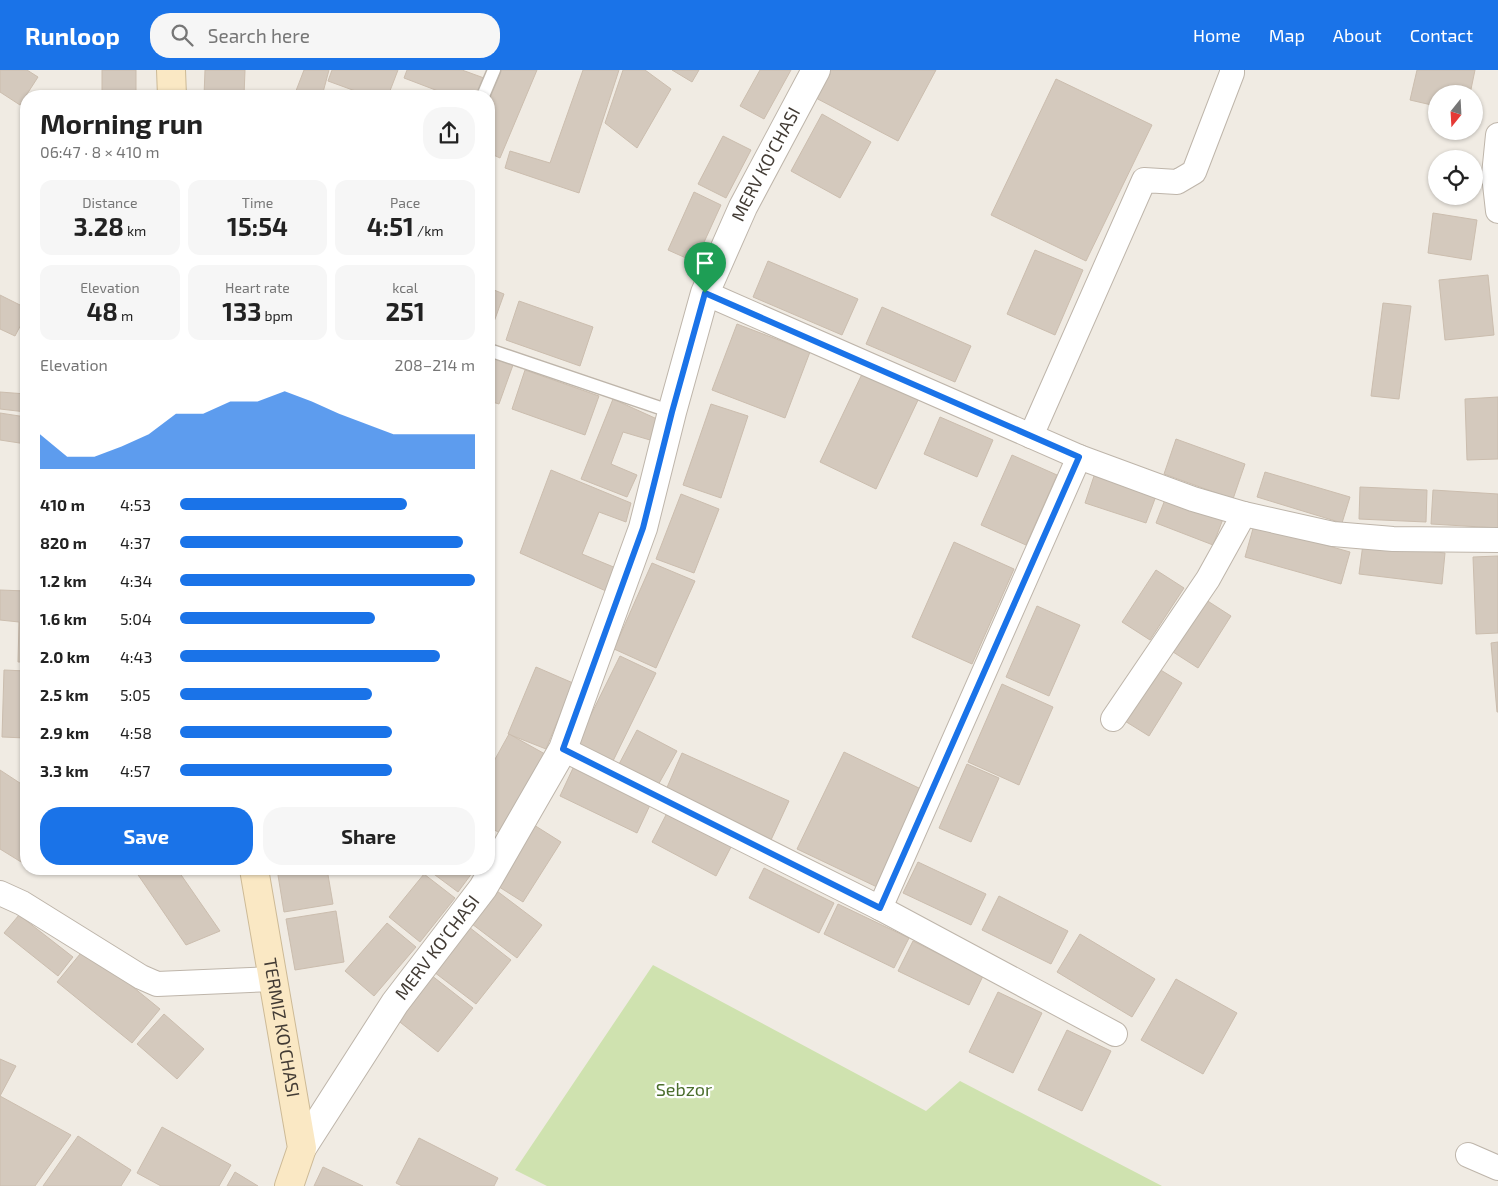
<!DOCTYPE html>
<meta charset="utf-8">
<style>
:root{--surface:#fff;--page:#f6f6f6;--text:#222;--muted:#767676;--accent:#1a73e8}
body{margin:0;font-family:"Exo 2",sans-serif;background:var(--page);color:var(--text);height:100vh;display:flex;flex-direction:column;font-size:19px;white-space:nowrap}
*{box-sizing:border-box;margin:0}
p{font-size:16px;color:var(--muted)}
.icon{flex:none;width:28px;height:28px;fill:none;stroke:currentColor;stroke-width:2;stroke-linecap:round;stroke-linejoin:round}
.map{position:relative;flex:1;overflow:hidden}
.side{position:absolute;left:20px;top:20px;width:475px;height:785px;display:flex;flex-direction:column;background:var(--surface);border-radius:20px;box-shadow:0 1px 4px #0004}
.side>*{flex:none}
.needle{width:32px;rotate:198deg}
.buttons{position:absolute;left:1428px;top:15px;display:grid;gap:10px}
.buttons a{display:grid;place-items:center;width:55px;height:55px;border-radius:50%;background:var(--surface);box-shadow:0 1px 4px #0004;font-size:25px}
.pin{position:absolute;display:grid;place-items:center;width:42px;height:42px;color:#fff;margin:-51px -21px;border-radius:50% 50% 50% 0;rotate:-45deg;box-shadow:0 0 5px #0007}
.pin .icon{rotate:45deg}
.round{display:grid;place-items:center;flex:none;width:52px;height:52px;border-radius:20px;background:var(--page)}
.summary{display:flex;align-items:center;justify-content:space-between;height:85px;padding:0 20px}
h1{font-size:28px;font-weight:700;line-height:38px}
.stats{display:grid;grid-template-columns:repeat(3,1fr);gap:8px;height:85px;padding:5px 20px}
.stats div{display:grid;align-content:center;border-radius:12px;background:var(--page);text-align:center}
.stats b{font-size:25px;font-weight:700}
.stats small{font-size:14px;font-weight:400}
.stats p{font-size:14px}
.chart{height:140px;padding:10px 20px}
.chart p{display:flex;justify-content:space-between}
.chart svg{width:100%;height:90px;margin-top:5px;fill:var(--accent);opacity:.7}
.button{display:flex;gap:10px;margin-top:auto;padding:10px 20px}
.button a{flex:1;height:58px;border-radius:20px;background:var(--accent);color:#fff;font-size:20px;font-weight:700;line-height:58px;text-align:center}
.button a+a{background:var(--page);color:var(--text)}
ul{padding:0 20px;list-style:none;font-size:16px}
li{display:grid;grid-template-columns:80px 60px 1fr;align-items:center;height:38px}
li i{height:12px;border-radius:6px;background:var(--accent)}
header{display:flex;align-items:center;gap:30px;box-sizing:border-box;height:70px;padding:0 25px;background:var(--accent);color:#fff}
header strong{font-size:24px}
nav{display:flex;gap:28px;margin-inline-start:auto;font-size:18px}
.search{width:350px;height:45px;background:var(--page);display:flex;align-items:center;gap:12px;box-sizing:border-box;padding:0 18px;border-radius:20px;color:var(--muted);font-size:19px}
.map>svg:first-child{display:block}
</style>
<header>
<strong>Runloop</strong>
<div class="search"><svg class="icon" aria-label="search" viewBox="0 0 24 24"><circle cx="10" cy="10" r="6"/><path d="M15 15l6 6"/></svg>Search here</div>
<nav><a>Home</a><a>Map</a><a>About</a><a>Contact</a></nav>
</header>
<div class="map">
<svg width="1498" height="1116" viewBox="0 0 1498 1116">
<rect width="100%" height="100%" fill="#f0ebe3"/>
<path fill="#cfe2af" d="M653 895 926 1041 960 1011 1162 1116H547L515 1100Z"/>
<g fill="#d4c9bd" stroke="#cbbdae">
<path d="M0 0H27L38 7 20 35 0 22Z"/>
<rect x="102" y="0" width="34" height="26"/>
<path d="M205 0H245L244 26H204Z"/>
<path d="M304 0H329L322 26H294Z"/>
<path d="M332 0H398L388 26H369L328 11Z"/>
<path d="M407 0H462L484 8 476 26H445L446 24 404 8Z"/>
<path d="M499 0H537L500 88 489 83V26Z"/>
<path d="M583 0H619L579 123 505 98 510 81 550 93Z"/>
<path d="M623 0H645L671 19 637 78 605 53Z"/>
<path d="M672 0H699L692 12Z"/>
<path d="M760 0H791L764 49 740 36Z"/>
<path d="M829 0H936L898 71 814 27Z"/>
<path d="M1417 0H1475L1470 24H1436V36L1410 30Z"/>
<path d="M1056 9 1152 55 1086 191 991 145Z"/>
<path d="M822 44 871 72 840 128 791 101Z"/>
<path d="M723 66 751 80 726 128 698 114Z"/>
<path d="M694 122 721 135 695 192 668 180Z"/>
<path d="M1433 143 1477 150 1471 190 1428 183Z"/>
<path d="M1035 180 1083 200 1055 265 1007 244Z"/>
<path d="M768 191 858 229 842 265 753 227Z"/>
<path d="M1488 205 1494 265 1445 270 1439 210Z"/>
<path d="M489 218 504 224 490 263 489 262Z"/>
<path d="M0 225 26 238V245L15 266 0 259Z"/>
<path d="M519 231 593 257 580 296 506 270Z"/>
<path d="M1383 233 1411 236 1399 329 1371 326Z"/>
<path d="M882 237 971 276 955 312 866 274Z"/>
<path d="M737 254 810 282 785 348 712 320Z"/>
<path d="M489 287 513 295 499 334 489 331Z"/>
<path d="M525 300 599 326 585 365 512 339Z"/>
<path d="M863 302 919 328 876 419 820 392Z"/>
<path d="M0 322 26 324V342L0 339Z"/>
<path d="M1498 327V389L1467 390 1465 329Z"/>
<path d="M613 329 657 349 650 370 623 362 611 394 637 405 627 427 581 409Z"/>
<path d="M711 334 748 346 721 428 683 415Z"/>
<path d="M0 343 26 347V374L0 370Z"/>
<path d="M940 347 993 370 977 407 924 384Z"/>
<path d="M1176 369 1245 394 1233 429 1164 404Z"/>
<path d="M1012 385 1057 405 1026 475 981 455Z"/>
<path d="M551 400 631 433 626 452 599 442 582 484 616 498 606 521 520 483Z"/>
<path d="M1265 402 1350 427 1342 453 1257 427Z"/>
<path d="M1094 406 1156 426 1146 453 1085 433Z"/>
<path d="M1360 417 1427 420 1426 452 1359 449Z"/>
<path d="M1433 420 1498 424V458L1431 454Z"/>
<path d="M681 424 719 439 694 503 656 489Z"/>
<path d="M1166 427 1223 449 1213 475 1156 453Z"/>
<path d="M1254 455 1350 482 1341 514 1245 487Z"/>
<path d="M954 472 1014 499 972 594 912 567Z"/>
<path d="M1363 474 1445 483 1442 514 1359 504Z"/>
<path d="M1498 486V563L1476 564 1473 487Z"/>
<path d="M652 493 695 511 656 598 614 579Z"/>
<path d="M1156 500 1184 518 1150 570 1122 552Z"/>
<path d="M0 520 26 521V592H18L19 552 0 550Z"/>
<path d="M1203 528 1231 546 1198 598 1170 580Z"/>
<path d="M1037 536 1080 555 1049 626 1006 607Z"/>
<path d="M1498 572V642H1497L1491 573Z"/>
<path d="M620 586 656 603 613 691 577 673Z"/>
<path d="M1154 596 1182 613 1149 666 1120 648Z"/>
<path d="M536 597 573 613 546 679 508 664Z"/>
<path d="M4 600 26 601V668L2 667Z"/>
<path d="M1002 614 1053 637 1019 715 968 692Z"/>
<path d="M637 660 677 681 657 717 618 696Z"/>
<path d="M509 664 545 684 500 763 489 757V700Z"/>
<path d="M844 682 923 720 877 817 797 779Z"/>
<path d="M682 683 789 731 771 770 665 722Z"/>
<path d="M967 694 999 708 971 772 939 758Z"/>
<path d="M574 696 651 733 637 763 560 726Z"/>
<path d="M0 700 26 717V795L0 779Z"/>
<path d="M667 743 731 777 716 806 652 772Z"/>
<path d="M534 755 561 772 523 832 496 815Z"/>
<path d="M918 792 986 824 971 855 903 823Z"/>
<path d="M764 798 834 833 819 863 749 828Z"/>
<path d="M134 799H177L220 861 186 875Z"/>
<path d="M277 799H327L333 834 284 842Z"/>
<path d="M427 799H475L458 822Z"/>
<path d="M424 804 455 828 420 872 389 847Z"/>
<path d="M497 821 542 855 517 888 472 854Z"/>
<path d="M999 826 1068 861 1051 894 982 860Z"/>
<path d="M838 834 909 868 894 898 824 864Z"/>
<path d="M336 841 344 892 295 900 286 849Z"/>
<path d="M19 845 73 887 58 906 4 863Z"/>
<path d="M387 853 416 877 374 926 345 901Z"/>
<path d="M469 857 511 890 476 934 434 902Z"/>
<path d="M1080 864 1155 909 1132 947 1057 902Z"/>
<path d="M913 871 983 906 969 935 898 901Z"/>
<path d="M85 878 160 939 132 973 57 912Z"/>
<path d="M431 905 473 938 438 982 396 949Z"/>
<path d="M1176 909 1237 943 1203 1004 1141 970Z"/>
<path d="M998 922 1042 943 1013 1003 969 982Z"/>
<path d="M164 944 204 979 177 1009 137 974Z"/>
<path d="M1067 960 1111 981 1082 1041 1038 1020Z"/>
<path d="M0 989 16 996 0 1026Z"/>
<path d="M0 1026 71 1065 35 1116H0Z"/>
<path d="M162 1057 231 1095 219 1116H161L137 1103Z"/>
<path d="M78 1066 131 1100 121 1116H43Z"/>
<path d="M419 1068 498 1108 494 1116H402L396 1113Z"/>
<path d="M323 1097 363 1116H314Z"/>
<path d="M235 1102 258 1116H227Z"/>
</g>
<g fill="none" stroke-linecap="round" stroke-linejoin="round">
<defs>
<g id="service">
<path d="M483 26 494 0"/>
<path d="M489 280 672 342"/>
</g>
<g id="minor">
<path d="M1498 65 1494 105 1498 141"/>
<path d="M705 223 1079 387 880 838"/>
<path d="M1031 366 1144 110 1177 112 1194 102 1232 3V0"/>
<path d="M1079 387 1193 429 1244 444 1333 464 1393 469 1498 470"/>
<path d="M1113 649 1208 509 1244 444"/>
<path d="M563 679 880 838 1115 964"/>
<path d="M0 823 22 833 141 907 157 914 274 909"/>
<path d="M1468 1085 1498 1098"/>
</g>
<g id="tertiary">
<path id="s1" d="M302 1078 395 933 483 818 563 679 643 458 672 342 705 223 743 137 816 0"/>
</g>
<g id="secondary">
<path d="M171 0 172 26"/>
<path id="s2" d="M254 799 302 1078 289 1116"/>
</g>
</defs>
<use href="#service" stroke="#beb5aa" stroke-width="15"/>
<use href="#minor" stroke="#beb5aa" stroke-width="26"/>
<use href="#tertiary" stroke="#beb5aa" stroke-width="30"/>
<use href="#secondary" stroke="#cdba96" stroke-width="30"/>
<use href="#service" stroke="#fff" stroke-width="12"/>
<use href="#minor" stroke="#fff" stroke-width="24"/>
<use href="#tertiary" stroke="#fff" stroke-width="28"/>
<use href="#secondary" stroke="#fae8c4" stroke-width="28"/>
</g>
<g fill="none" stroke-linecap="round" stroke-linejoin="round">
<defs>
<path id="route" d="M705 223 1079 387 880 838 563 679 643 458 672 342Z"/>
</defs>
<use href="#route" stroke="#fff" stroke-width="10"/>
<use href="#route" stroke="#1a73e8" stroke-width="6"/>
</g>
<g text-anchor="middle" stroke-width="4.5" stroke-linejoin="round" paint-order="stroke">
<g font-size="18" fill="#423b34" stroke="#fff">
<text dy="6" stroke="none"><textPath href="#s1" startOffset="1098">MERV KO'CHASI</textPath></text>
<text dy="6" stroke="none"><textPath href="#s1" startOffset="242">MERV KO'CHASI</textPath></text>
<text dy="6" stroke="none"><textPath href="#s2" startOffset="161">TERMIZ KO'CHASI</textPath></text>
</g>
<g font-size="18" fill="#4b6e2c" stroke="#fff">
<text x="684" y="1026">Sebzor</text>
</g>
</g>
</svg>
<div class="buttons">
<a><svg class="needle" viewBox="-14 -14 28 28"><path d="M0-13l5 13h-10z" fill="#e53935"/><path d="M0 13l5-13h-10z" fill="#767676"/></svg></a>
<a><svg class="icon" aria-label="locate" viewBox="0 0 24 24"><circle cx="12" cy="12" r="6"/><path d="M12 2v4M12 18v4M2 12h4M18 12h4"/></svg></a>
</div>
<div class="pin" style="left:705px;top:223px;background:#1e9e55"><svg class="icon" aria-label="arrive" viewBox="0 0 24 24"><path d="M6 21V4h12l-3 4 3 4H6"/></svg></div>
<section class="side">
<div class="summary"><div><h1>Morning run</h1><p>06:47 · 8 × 410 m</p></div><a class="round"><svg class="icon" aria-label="share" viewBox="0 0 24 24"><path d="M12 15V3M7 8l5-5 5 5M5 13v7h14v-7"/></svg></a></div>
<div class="stats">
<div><p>Distance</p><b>3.28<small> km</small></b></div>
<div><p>Time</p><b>15:54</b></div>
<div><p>Pace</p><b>4:51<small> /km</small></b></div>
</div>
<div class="stats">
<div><p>Elevation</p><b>48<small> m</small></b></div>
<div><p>Heart rate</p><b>133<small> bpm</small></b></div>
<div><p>kcal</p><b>251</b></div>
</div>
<div class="chart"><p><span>Elevation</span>208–214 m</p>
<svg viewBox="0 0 160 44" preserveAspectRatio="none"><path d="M0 44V27L10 38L20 38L30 33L40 27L50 17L60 17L70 11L80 11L90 6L100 11L110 17L120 22L130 27L140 27L150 27L160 27V44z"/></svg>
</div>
<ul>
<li><b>410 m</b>4:53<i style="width:77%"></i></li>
<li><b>820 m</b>4:37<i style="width:96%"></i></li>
<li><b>1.2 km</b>4:34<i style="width:100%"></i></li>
<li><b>1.6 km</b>5:04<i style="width:66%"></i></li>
<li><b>2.0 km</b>4:43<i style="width:88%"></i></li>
<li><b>2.5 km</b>5:05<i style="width:65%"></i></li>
<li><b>2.9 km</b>4:58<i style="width:72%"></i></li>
<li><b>3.3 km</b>4:57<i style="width:72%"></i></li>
</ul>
<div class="button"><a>Save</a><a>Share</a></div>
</section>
</div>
